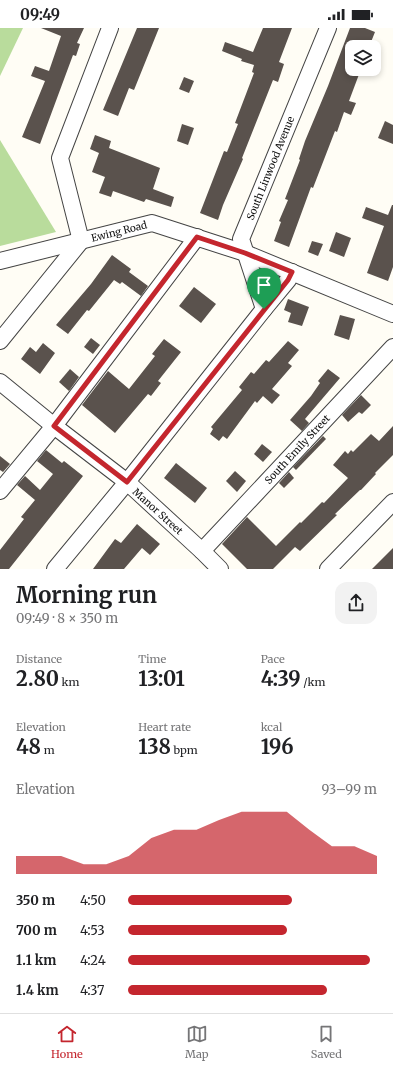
<!DOCTYPE html>
<meta charset="utf-8">
<style>
:root{--surface:#fff;--page:#f2f2f2;--text:#202124;--muted:#757577;--line:#e0e0e0;--accent:#c4262e}
body{margin:0;font-family:Merriweather,serif;background:var(--page);color:var(--text);height:100vh;display:flex;flex-direction:column;font-size:15px;white-space:nowrap}
*{box-sizing:border-box;margin:0}
p{font-size:13px;color:var(--muted)}
.icon{flex:none;width:22px;height:22px;fill:none;stroke:currentColor;stroke-width:2;stroke-linecap:round;stroke-linejoin:round}
.map{position:relative;height:541px;overflow:hidden}
.details{display:flex;flex-direction:column;background:var(--surface);flex:1}
.details>*{flex:none}
.tools{position:absolute;left:345px;top:12px;display:grid;gap:8px}
.tools a{display:grid;place-items:center;width:36px;height:36px;border-radius:8px;background:var(--surface);box-shadow:0 2px 6px #0003;font-size:20px}
.pin{position:absolute;display:grid;place-items:center;width:34px;height:34px;color:#fff;margin:-41px -17px;border-radius:50% 50% 50% 0;rotate:-45deg;box-shadow:0 0 4px #0007}
.pin .icon{rotate:45deg}
.round{display:grid;place-items:center;flex:none;width:42px;height:42px;border-radius:12px;background:var(--page)}
.head{display:flex;align-items:center;justify-content:space-between;height:68px;padding:0 16px}
h1{font-size:22px;font-weight:700;line-height:30px}
.stats{display:grid;grid-template-columns:repeat(3,1fr);gap:6px;height:68px;padding:4px 16px}
.stats div{display:grid;align-content:center}
.stats b{font-size:20px;font-weight:700}
.stats small{font-size:11px;font-weight:400}
.stats p{font-size:11px}
.chart{height:112px;padding:8px 16px}
.chart p{display:flex;justify-content:space-between}
.chart svg{width:100%;height:72px;margin-top:4px;fill:var(--accent);opacity:.7}
ul{padding:0 16px;list-style:none;font-size:13px}
li{display:grid;grid-template-columns:64px 48px 1fr;align-items:center;height:30px}
li i{height:10px;border-radius:5px;background:var(--accent)}
.status{display:flex;justify-content:space-between;align-items:center;height:28px;padding:0 20px;background:var(--surface);direction:ltr}
.status svg{height:11px;fill:currentColor}
.menu{display:flex;justify-content:space-around;align-items:center;height:56px;border-top:1px solid var(--line);background:var(--surface);font-size:11px;color:var(--muted)}
.menu a{display:grid;justify-items:center;gap:2px}
.menu .on{color:var(--accent)}
.map>svg:first-child{display:block}
</style>
<div class="status"><b>09:49</b><svg viewBox="0 0 49 12"><path d="M0 12V9h3v3zM5 12V6h3v6zM10 12V3h3v9zM15 12V0h3v12zM26 1h20v11H26zM47 4h2v5h-2z"/></svg></div>
<div class="map">
<svg width="393" height="541" viewBox="0 0 393 541">
<rect width="100%" height="100%" fill="#fffdf5"/>
<g fill="#b9dc9c">
<path d="M0 0H23L0 48Z"/>
<path d="M0 112 56 204 0 218Z"/>
</g>
<g fill="#5a524d">
<path d="M41 0H84L77 15 80 16 76 28 73 27 40 116 22 109 45 53 31 48 35 38 49 43 61 8Z"/>
<path d="M137 0H159L134 62 129 60 118 88 103 82Z"/>
<path d="M263 0H292L279 34 284 36 278 54 273 52 242 130 243 131 223 177 218 192 200 185 224 123 227 124 238 96 235 95 254 45 252 44 254 37 241 33 242 31 222 23 225 14 253 24Z"/>
<path d="M350 0H365L375 4 369 19 352 13V41H361L349 73 356 75 351 87 344 84 337 104 335 103 313 160 311 159 289 219 274 213 281 194 279 193 288 172 285 171 300 132 299 131 305 113 328 58Z"/>
<path d="M184 49 194 53 189 65 179 61Z"/>
<path d="M385 93 393 97V116L378 110Z"/>
<path d="M182 96 194 100 188 117 177 113Z"/>
<path d="M95 107 111 113 109 120 160 140 153 161 174 169 171 179 146 171 144 174 113 163 111 169 99 165 105 149 92 144 99 125 90 121Z"/>
<path d="M392 177H393V239L388 253 367 245 384 198 362 190 366 179 388 187Z"/>
<path d="M336 204 351 210 344 229 329 223Z"/>
<path d="M312 213 323 216 318 228 308 224Z"/>
<path d="M112 227 131 241 129 244 148 258 141 268 122 254 120 256 114 252 89 283 87 282 68 306 56 297 91 256Z"/>
<path d="M194 259 216 276 201 295 179 278Z"/>
<path d="M288 271 309 279 302 298 288 294 291 285 284 282Z"/>
<path d="M340 287 355 291 349 312 334 307Z"/>
<path d="M91 310 100 317 93 326 84 319Z"/>
<path d="M164 311 181 324 158 353 161 355 151 368 148 366 115 405 82 377 108 343 129 361 155 328 152 326Z"/>
<path d="M288 313 299 322 288 335 292 338 272 361 280 367 272 376 263 368 257 375 255 373 227 411 223 408 219 413 210 406 213 401 211 399 242 362 239 359 251 344 254 346 266 332 269 334Z"/>
<path d="M43 315 55 325 40 346 21 331 30 319 36 324Z"/>
<path d="M70 341 79 349 69 363 59 354Z"/>
<path d="M328 341 340 350 305 391 309 395 302 403 290 392 311 368 320 355 318 353Z"/>
<path d="M361 367 371 377 362 386 359 384 348 394 342 387Z"/>
<path d="M393 398V427L375 445 376 446 361 462H360L335 486 337 487 300 523 295 519 273 541H247L222 516 247 489 276 518 300 494 301 495 322 474 324 475 348 450 333 437 345 423 348 426 351 422 353 424 371 406 379 413Z"/>
<path d="M323 408 326 411 296 442 293 439Z"/>
<path d="M262 416 272 424 263 434 254 426Z"/>
<path d="M46 422 62 435 64 433 83 448 9 541H0V522L24 491 21 489 35 472 17 457 25 448 40 462 53 446 37 433Z"/>
<path d="M0 428 10 436 3 444 0 442Z"/>
<path d="M176 435 207 460 195 475 164 450Z"/>
<path d="M235 443 246 453 237 464 226 453Z"/>
<path d="M289 444 294 450 284 460 279 455Z"/>
<path d="M137 496 160 516 150 527 142 520 124 541H93L115 511 121 515Z"/>
<path d="M393 520V541H372Z"/>
</g>
<g fill="none" stroke-linecap="round" stroke-linejoin="round">
<defs>
<g id="minor">
<path d="M81 213 60 130 110 0"/>
<path d="M0 233 152 195 245 225 393 286"/>
<path d="M264 281 241 211 328 0"/>
<path d="M0 313 81 213"/>
<path d="M0 354 54 398 127 454 202 523 220 541"/>
<path d="M0 463 54 398 197 209"/>
<path d="M202 523 393 319"/>
<path d="M55 541 127 454 264 281 288 252 292 244"/>
<path d="M328 541 393 474"/>
</g>
</defs>
<use href="#minor" stroke="#444" stroke-width="18"/>
<use href="#minor" stroke="#fff" stroke-width="16"/>
</g>
<g fill="none" stroke-linecap="round" stroke-linejoin="round">
<defs>
<path id="route" d="M197 209 245 225 292 244 288 252 127 454 54 398Z"/>
</defs>
<use href="#route" stroke="#fff" stroke-width="8"/>
<use href="#route" stroke="#c4262e" stroke-width="5"/>
</g>
<g text-anchor="middle" stroke-width="4" stroke-linejoin="round" paint-order="stroke">
<g font-size="10" fill="#111" stroke="#fff">
<text transform="translate(270 140) rotate(-68)" y="4">South Linwood Avenue</text>
<text transform="translate(119 203) rotate(-14)" y="4">Ewing Road</text>
<text transform="translate(297 421) rotate(-47)" y="4">South Emily Street</text>
<text transform="translate(158 483) rotate(42)" y="4">Manor Street</text>
</g>
</g>
</svg>
<div class="tools">
<a><svg class="icon" aria-label="layers" viewBox="0 0 24 24"><path d="M12 4l9 5-9 5-9-5zM3 14l9 5 9-5"/></svg></a>
</div>
<div class="pin" style="left:264px;top:281px;background:#1e9e55"><svg class="icon" aria-label="arrive" viewBox="0 0 24 24"><path d="M6 21V4h12l-3 4 3 4H6"/></svg></div>
</div>
<section class="details">
<div class="head"><div><h1>Morning run</h1><p>09:49 · 8 × 350 m</p></div><a class="round"><svg class="icon" aria-label="share" viewBox="0 0 24 24"><path d="M12 15V3M7 8l5-5 5 5M5 13v7h14v-7"/></svg></a></div>
<div class="stats">
<div><p>Distance</p><b>2.80<small> km</small></b></div>
<div><p>Time</p><b>13:01</b></div>
<div><p>Pace</p><b>4:39<small> /km</small></b></div>
</div>
<div class="stats">
<div><p>Elevation</p><b>48<small> m</small></b></div>
<div><p>Heart rate</p><b>138<small> bpm</small></b></div>
<div><p>kcal</p><b>196</b></div>
</div>
<div class="chart"><p><span>Elevation</span>93–99 m</p>
<svg viewBox="0 0 160 44" preserveAspectRatio="none"><path d="M0 44V33L10 33L20 33L30 38L40 38L50 33L60 22L70 17L80 17L90 11L100 6L110 6L120 6L130 17L140 27L150 27L160 33V44z"/></svg>
</div>
<ul>
<li><b>350 m</b>4:50<i style="width:66%"></i></li>
<li><b>700 m</b>4:53<i style="width:64%"></i></li>
<li><b>1.1 km</b>4:24<i style="width:97%"></i></li>
<li><b>1.4 km</b>4:37<i style="width:80%"></i></li>
</ul>
</section>
<nav class="menu">
<a class="on"><svg class="icon" aria-label="home" viewBox="0 0 24 24"><path d="M3 11l9-7 9 7M6 9v11h12V9"/></svg>Home</a>
<a><svg class="icon" aria-label="map" viewBox="0 0 24 24"><path d="M3 6l6-2 6 2 6-2v14l-6 2-6-2-6 2zM9 4v14M15 6v14"/></svg>Map</a>
<a><svg class="icon" aria-label="saved" viewBox="0 0 24 24"><path d="M7 4h10v16l-5-4-5 4z"/></svg>Saved</a>
</nav>
